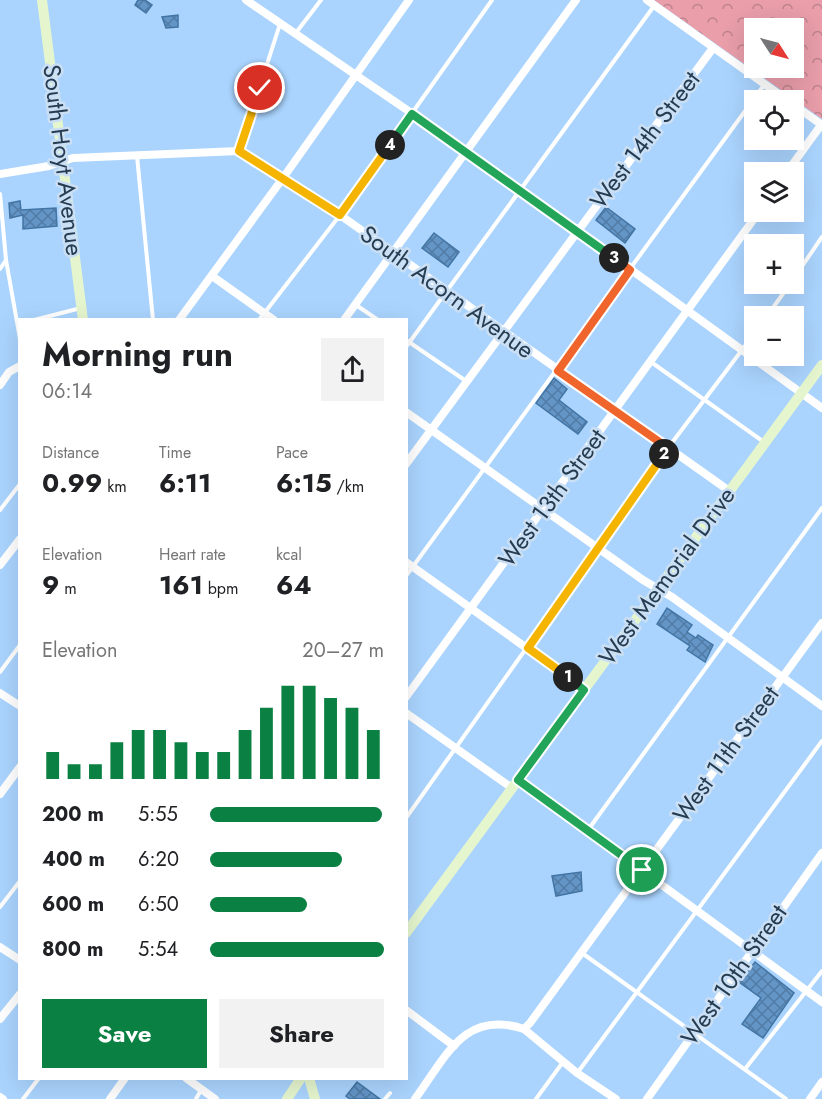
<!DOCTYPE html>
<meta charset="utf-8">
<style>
:root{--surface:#fff;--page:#f2f2f2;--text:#202124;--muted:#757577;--accent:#0b8043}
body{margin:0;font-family:Jost,sans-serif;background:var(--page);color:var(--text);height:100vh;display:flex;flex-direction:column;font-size:22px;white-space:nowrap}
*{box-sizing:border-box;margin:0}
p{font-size:20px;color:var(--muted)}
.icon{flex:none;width:33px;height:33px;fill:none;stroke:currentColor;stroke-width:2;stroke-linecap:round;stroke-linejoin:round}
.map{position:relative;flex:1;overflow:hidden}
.panel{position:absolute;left:18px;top:318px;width:390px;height:762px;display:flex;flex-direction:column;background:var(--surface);border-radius:0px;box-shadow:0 6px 24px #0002}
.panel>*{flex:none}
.needle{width:39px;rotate:126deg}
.controls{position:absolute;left:744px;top:18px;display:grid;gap:12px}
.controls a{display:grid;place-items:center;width:60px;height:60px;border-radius:0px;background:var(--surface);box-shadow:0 6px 24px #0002;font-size:30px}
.pin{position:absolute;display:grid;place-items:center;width:51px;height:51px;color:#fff;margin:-26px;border:3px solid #fff;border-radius:50%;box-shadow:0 2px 6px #0007}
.km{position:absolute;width:30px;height:30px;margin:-15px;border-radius:50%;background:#222;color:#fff;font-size:16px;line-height:30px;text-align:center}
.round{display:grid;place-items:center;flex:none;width:63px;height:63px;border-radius:0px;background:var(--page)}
.headline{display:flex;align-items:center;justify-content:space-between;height:102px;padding:0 24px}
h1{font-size:33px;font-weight:700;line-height:45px}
.metrics{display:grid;grid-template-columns:repeat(3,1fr);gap:9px;height:102px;padding:6px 24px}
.metrics div{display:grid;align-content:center}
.metrics b{font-size:26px;font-weight:700}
.metrics small{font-size:16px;font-weight:400}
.metrics p{font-size:16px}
.chart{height:168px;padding:12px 24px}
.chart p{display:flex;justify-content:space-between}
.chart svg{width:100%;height:108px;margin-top:6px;stroke:var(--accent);stroke-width:6}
.primary-button{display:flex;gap:12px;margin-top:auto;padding:12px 24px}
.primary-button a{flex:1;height:69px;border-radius:0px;background:var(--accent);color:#fff;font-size:24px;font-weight:700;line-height:69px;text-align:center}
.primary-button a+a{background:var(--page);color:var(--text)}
ul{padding:0 24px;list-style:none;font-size:20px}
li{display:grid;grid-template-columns:96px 72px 1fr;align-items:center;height:45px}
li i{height:15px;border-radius:8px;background:var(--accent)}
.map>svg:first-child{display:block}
</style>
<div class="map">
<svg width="822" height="1099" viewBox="0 0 822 1099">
<defs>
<pattern id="park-crowns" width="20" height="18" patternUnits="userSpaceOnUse" patternTransform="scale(1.5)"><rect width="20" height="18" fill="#e99eaa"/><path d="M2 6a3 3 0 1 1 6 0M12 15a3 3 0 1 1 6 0" fill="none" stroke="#bd828d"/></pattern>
<pattern id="building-cross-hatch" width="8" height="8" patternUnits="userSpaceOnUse" patternTransform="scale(1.5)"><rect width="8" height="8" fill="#6395c7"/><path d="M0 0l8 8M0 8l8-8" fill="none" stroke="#517ba4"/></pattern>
</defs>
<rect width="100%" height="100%" fill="#aad4fe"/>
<path fill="url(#park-crowns)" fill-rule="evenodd" d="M654 0H822V119ZM754 28H794V68H754Z"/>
<g fill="url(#building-cross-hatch)" stroke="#4375a4" stroke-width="1.5">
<path d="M138 0H145L152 5 146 13 135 5Z"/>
<path d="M178 15V27L166 28 162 17Z"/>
<path d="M20 201 21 210 56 208 57 226 23 229V215L10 218 9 203Z"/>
<path d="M606 207 635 229 625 243 596 220Z"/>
<path d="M434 233 459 252 448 267 422 248Z"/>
<path d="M554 378 567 389 559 400 587 422 578 434 536 403Z"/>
<path d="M667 608 692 625 687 632 696 638 698 635 713 645 705 662 687 650 690 646 657 624Z"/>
<path d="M581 872 582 891 556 896 552 876Z"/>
<path d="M755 962 794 993 763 1038 742 1024 761 998 739 982Z"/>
<path d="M357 1082 380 1099H350L346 1096Z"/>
</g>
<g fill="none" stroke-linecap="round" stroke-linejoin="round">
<g stroke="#fff" stroke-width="4">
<path d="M280 24 239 151 282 178"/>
<path d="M295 34 321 0"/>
<path d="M137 156 153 320"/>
<path d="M0 194 6 260 0 269"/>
<path d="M6 260 20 339"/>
<path d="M794 278 822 237"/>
<path d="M356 305 378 320"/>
<path d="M767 316 790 284"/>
<path d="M34 320 81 308"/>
<path d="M259 320 340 215 492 0"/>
<path d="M406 340 466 381"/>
<path d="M406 347 654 6"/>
<path d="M651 362 764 442"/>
<path d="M0 510 20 484"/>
<path d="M406 576 764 85"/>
<path d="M0 672 20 645"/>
<path d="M406 818 668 448 754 334"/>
<path d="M588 830 822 508"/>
<path d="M0 907 20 881"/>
<path d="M582 953 786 1099"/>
<path d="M745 1069 822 971"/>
<path d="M578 1072 822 741"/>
<path d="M23 1099 39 1078"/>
<path d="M196 1099 201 1090"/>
<path d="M385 1099 390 1093"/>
<path d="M536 1099 563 1062"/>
</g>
<g stroke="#fff" stroke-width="8">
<path d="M246 0 467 151 822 408"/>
<path d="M647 0 787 100"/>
<path d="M794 105 822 125"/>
<path d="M787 172 821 125"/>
<path d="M0 174 49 166 73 158 239 151"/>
<path d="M283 178 340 215 728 490"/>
<path d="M212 276 274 320"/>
<path d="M179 320 283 178 409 0"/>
<path d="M344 320 576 0"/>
<path d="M0 385 9 372 20 366"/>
<path d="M406 412 643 580 672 597 822 706"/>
<path d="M406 464 713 48"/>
<path d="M406 562 584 689"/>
<path d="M0 565 20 539"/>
<path d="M0 693 20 706"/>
<path d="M406 697 759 212"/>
<path d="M406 713 512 788"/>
<path d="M518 780 822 1002"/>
<path d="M0 794 20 767"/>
<path d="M0 947 20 960"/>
<path d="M406 1010 454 1046"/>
<path d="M0 1019 20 994"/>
<path d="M524 1029 577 1073 616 1099"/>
<path d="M186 1078 215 1099"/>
<path d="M0 1097 3 1099"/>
<path d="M110 1099 125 1078"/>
<path d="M415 1099C446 1057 464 1009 524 1029L530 1023 822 623"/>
<path d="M647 1099 822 853"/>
<path d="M810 1099 822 1082"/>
</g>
<g stroke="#e5f6ce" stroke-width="10">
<path d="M42 0 83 320"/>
<path d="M406 933 822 365"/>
<path d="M309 1078 315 1099"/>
<path d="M287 1099 301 1078"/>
</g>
</g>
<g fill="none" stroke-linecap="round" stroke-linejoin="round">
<defs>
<path id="split-1" d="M568 677 584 690 518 780 642 870"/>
<path id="split-2" d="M568 677 528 648 664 454"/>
<path id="split-3" d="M614 258 630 270 558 371 668 448 664 454"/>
<path id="split-4" d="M390 145 412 114 614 258"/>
<path id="split-5" d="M260 88 239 151 340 215 390 145"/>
</defs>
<use href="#split-1" stroke="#fff" stroke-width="12"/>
<use href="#split-2" stroke="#fff" stroke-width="12"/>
<use href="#split-3" stroke="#fff" stroke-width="12"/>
<use href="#split-4" stroke="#fff" stroke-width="12"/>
<use href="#split-5" stroke="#fff" stroke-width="12"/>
<use href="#split-1" stroke="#22a559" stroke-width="8"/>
<use href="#split-2" stroke="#f5b400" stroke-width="8"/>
<use href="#split-3" stroke="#f0652b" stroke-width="8"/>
<use href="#split-4" stroke="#22a559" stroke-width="8"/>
<use href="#split-5" stroke="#f5b400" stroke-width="8"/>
</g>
<g text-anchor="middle" stroke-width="5" stroke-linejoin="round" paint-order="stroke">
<g font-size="24" fill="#263c51" stroke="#cadff4">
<text transform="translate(645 140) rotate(-53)" y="8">West 14th Street</text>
<text transform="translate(63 160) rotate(83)" y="8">South Hoyt Avenue</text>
<text transform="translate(447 292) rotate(36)" y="8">South Acorn Avenue</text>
<text transform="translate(552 498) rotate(-54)" y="8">West 13th Street</text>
<text transform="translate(667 576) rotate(-54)" y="8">West Memorial Drive</text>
<text transform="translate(726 754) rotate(-54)" y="8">West 11th Street</text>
<text transform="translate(734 975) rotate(-55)" y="8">West 10th Street</text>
</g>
</g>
</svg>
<div class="controls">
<a><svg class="needle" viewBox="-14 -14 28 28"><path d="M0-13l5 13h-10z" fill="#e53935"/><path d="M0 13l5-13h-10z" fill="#757577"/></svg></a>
<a><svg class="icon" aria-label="locate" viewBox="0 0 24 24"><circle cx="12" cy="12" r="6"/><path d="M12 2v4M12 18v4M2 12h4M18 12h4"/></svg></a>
<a><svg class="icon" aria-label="layers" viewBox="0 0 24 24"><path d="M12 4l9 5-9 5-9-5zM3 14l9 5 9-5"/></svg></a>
<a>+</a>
<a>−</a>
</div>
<div class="pin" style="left:642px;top:870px;background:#1e9e55"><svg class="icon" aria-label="arrive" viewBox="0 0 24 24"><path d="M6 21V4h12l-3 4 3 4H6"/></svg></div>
<div class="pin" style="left:260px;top:88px;background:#d93025"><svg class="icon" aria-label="check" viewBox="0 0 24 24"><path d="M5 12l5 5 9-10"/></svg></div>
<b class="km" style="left:568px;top:677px">1</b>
<b class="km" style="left:664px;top:454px">2</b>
<b class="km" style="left:614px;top:258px">3</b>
<b class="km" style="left:390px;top:145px">4</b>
<section class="panel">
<div class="headline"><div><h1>Morning run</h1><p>06:14</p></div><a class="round"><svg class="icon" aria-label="share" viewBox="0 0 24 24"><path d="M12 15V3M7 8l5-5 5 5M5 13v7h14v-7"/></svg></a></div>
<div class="metrics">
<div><p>Distance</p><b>0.99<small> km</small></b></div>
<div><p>Time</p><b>6:11</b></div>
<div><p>Pace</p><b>6:15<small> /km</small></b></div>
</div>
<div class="metrics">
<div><p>Elevation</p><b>9<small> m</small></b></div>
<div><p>Heart rate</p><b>161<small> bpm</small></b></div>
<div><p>kcal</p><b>64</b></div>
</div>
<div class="chart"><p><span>Elevation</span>20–27 m</p>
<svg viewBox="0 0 160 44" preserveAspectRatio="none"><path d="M5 44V33M15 44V38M25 44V38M35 44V29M45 44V24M55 44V24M65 44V29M75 44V33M85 44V33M95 44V24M105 44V15M115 44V6M125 44V6M135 44V11M145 44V15M155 44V24"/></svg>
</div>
<ul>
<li><b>200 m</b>5:55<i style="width:99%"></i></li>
<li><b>400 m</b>6:20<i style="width:76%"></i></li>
<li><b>600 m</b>6:50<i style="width:56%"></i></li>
<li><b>800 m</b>5:54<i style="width:100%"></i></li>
</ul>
<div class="primary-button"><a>Save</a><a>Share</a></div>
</section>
</div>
